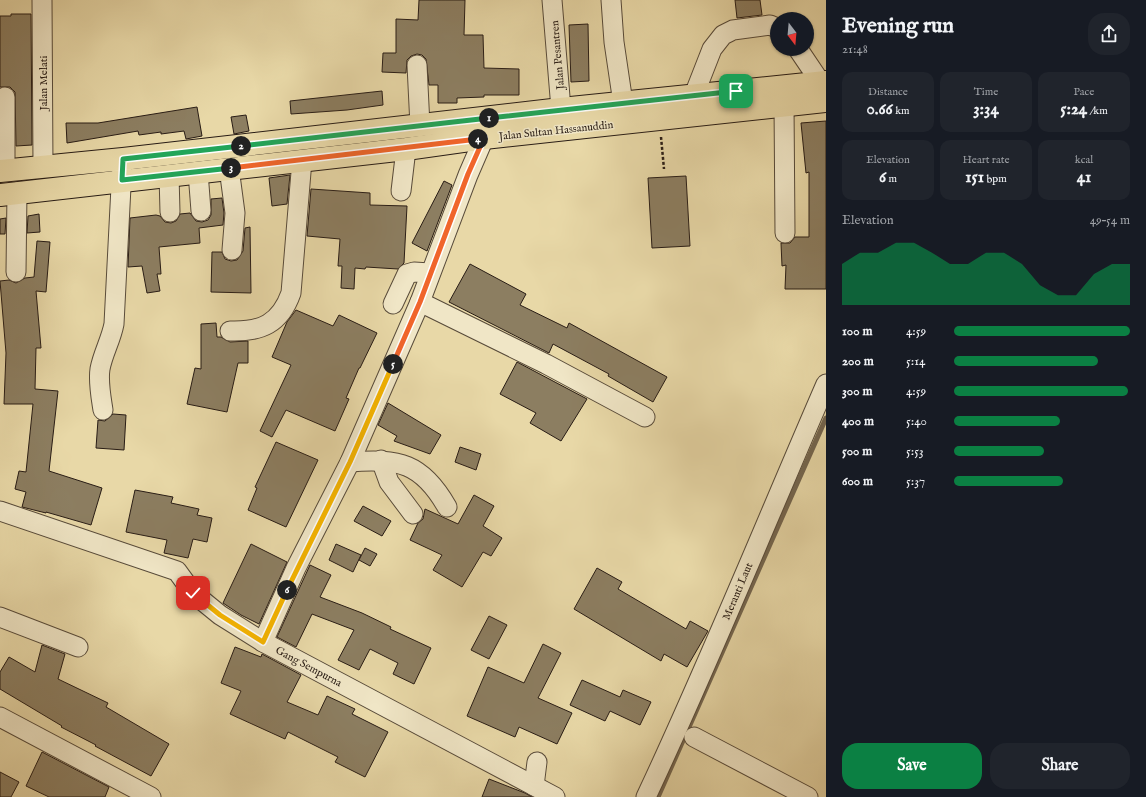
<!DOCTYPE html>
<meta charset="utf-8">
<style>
:root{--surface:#171b24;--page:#20242c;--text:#f1f3f6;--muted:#9ea1a6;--accent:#0b8043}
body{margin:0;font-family:"IM FELL English",serif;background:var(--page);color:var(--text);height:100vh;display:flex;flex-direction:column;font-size:15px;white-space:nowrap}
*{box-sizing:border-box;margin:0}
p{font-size:13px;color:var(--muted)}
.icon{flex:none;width:22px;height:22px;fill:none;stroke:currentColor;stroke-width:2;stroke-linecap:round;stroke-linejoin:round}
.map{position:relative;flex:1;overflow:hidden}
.sheet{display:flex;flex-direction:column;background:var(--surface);width:320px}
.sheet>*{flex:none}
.needle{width:26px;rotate:164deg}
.buttons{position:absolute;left:770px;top:12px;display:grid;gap:8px}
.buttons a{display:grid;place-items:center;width:44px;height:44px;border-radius:50%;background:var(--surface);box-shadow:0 1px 3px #0004;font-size:20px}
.pin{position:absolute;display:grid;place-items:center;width:34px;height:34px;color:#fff;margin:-17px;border-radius:8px;box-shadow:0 2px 6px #0006}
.km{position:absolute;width:20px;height:20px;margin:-10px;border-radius:50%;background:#222;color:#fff;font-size:11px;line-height:20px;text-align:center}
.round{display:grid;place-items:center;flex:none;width:42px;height:42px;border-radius:16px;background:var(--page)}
.overview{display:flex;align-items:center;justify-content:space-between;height:68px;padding:0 16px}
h1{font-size:22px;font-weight:700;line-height:30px}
.figures{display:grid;grid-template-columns:repeat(3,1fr);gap:6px;height:68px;padding:4px 16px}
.figures div{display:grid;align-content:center;border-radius:10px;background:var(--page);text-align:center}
.figures b{font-size:17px;font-weight:700}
.figures small{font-size:11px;font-weight:400}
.figures p{font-size:11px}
.chart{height:112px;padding:8px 16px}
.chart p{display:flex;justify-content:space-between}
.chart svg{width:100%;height:72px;margin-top:4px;fill:var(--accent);opacity:.7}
.action{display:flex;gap:8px;margin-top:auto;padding:8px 16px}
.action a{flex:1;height:46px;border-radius:16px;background:var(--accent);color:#fff;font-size:16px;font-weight:700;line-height:46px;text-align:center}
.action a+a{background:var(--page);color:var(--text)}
ul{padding:0 16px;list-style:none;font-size:13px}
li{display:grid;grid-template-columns:64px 48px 1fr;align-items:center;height:30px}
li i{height:10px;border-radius:5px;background:var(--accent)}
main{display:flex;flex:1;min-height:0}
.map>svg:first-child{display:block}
</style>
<main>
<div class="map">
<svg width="826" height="797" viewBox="0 0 826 797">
<rect width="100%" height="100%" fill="#e8d8a7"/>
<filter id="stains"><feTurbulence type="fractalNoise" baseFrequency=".005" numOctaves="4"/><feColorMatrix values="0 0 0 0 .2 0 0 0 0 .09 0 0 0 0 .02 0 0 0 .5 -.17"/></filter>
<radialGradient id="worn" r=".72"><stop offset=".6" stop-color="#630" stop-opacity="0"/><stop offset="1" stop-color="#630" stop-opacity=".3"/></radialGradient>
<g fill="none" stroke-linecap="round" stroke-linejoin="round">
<path stroke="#74664f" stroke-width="5" d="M658 797 826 418"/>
</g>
<g fill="#8c7e61" stroke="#281c15">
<path d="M419 0H465L464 35H483L484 68 519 69V95H484V97L457 98V103H438V85H429L426 59 422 55 417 54 411 56 407 60 406 73 382 72 383 53H396V19L418 20Z"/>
<path d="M735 0H760L762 15 737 18Z"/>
<path d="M11 14H31L32 145 16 146 15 92 10 87H0V16H11Z"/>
<path d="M588 24 589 81 571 82 569 25Z"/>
<path d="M382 91 383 105 347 110 291 114 290 101Z"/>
<path d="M197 107 202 136 186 139 184 131 161 134V132L139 135 138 131 67 143 66 123H98Z"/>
<path d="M246 115 249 131 234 134 231 117Z"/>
<path d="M826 121V289H785L786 265 782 266 781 243H790L795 237H809V172L806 173 801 123Z"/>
<path d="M290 175 287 204 272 206 269 178Z"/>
<path d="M686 176 690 246 652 248 648 178Z"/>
<path d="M444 181 452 185 427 251 412 243Z"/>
<path d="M311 189 370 193V205L407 206 404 263 398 269 366 267 365 269 355 268 354 289 341 288 342 266H338L340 239 307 236Z"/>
<path d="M222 198 224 213 223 225 199 228 200 243 159 247 161 274H157L160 291 147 293 142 266 128 267 130 218 156 215 160 216 165 222 171 223 176 221 180 214 190 213 196 221 202 222 208 220 211 215V199Z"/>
<path d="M39 214 40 232 27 233 28 216Z"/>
<path d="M6 218 5 234H0V219Z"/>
<path d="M250 227 251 293 211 292 212 252H222L225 259 231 261 237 260 243 251 245 228Z"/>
<path d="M37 241 50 242 46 292 36 291 41 348H36L35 389 58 391 49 471 102 488 91 525 46 512V513L22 507 26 492 15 489 19 471 26 472 33 404H4L6 353 0 281 9 280 16 283 25 278 34 277Z"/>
<path d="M470 264 526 294 520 305 567 328 569 323 667 377 653 402 608 376 609 374 553 344 549 353 449 302Z"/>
<path d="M296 310 333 326 339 315 377 333 360 368H359L346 398 349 399 335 431 286 410 272 437 260 431 291 365 272 357 287 322Z"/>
<path d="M216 323 217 337H221L230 342 248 341V363H238L227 412 187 404 195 368 201 369V324Z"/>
<path d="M517 362 587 399 561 441 530 423 536 413 500 394Z"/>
<path d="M388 403 441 435 430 454 394 441 397 436 378 425Z"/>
<path d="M113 414 126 415 124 450 96 448 98 420 105 421Z"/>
<path d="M276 442 318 460 286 527 248 510 257 488 255 487Z"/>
<path d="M460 447 481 454 476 470 455 462Z"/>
<path d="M135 490 173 497 171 503 199 509 197 515 212 518 207 542 193 539 188 558 164 553 167 540 126 532Z"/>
<path d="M474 495 494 506 483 526 502 538 491 556 483 552 462 587 433 570 442 555 410 540 418 523 423 519 425 509 458 524Z"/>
<path d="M363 506 391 521 382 536 354 521Z"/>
<path d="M251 544 287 562 259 624 241 615 223 603Z"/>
<path d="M336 544 361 555 353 572 329 560Z"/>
<path d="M365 548 377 554 370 566 359 560Z"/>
<path d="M310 565 331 575 320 597 362 613 391 627 390 629 431 648 414 684 393 674 398 663 370 649 359 670 338 660 354 630 312 614 296 647 277 637Z"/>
<path d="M597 568 622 582 618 589 686 629 690 621 708 631 687 667 664 654 661 661 574 609Z"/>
<path d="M489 616 507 625 489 659 471 650Z"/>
<path d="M543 644 561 653 538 698 572 713 557 744 519 727 515 737 467 716 488 667 524 683Z"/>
<path d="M42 645 65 654 58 679 108 703 106 707 169 744 151 776 95 746 96 745 61 727 62 726 0 689V672L9 657 35 672Z"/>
<path d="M235 647 261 657 262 654 301 675 287 702 318 715 327 696 355 709 352 714 388 732 365 777 335 762 338 757 288 732 285 739 230 714 241 691 221 683Z"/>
<path d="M582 680 620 697 623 690 651 702 640 725 610 711 605 721 570 705Z"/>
<path d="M42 752 109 787 105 797H49L26 786Z"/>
<path d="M0 772 19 782 11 797H0Z"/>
<path d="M489 779 525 793 532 797H482Z"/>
</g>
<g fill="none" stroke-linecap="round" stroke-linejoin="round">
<defs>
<g id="minor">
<path d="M42 0 43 166"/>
<path d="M552 0 561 109"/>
<path d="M611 0 614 42 623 103"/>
<path d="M798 49 821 83"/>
<path d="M417 65 420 126"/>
<path d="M694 95 712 49 723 35 733 30 770 25 777 28"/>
<path d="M784 104 785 233"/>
<path d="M229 168 235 213 232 250"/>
<path d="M5 170V97"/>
<path d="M198 172 201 211"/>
<path d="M169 175 170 212"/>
<path d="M401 191 406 149"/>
<path d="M16 272 17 192"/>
<path d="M420 302 546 364 645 417"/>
<path d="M393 304 407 274 414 272 430 273"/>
<path d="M230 331C261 332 280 324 291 293L302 160"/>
<path d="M103 410C101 397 98 382 100 369 103 353 111 340 114 324L122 167"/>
<path d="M381 460 389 482 413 514"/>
<path d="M350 462C399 458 422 463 447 507"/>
<path d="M0 511 177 571 193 593 220 615 263 642 555 797"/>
<path d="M0 617 78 647"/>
<path d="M263 642 296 568 350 462 420 302 468 175 484 138"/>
<path d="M0 717 151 797"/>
<path d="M694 737 808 797"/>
<path d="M534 786 537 762"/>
<path d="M646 797C710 661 766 522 826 384"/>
</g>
<g id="major">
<path d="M0 171 123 159 561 109 826 82"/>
<path d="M0 195 406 149 484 138 826 101"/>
</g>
</defs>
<use href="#minor" stroke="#584b3a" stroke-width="21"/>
<use href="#major" stroke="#281c15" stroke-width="24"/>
<path stroke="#281c15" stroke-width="2.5" stroke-dasharray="3 2" stroke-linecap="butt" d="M661 137 664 169"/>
<use href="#minor" stroke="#f0e6c6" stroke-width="19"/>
<use href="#major" stroke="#e8d8a7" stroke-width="22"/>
</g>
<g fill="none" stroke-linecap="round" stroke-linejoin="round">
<defs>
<path id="split-1" d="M489 118 736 91"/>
<path id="split-2" d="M241 146 489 118"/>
<path id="split-3" d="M231 168 122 180 123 159 241 146"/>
<path id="split-4" d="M231 168 478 139"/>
<path id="split-5" d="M393 364 420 302 468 174 484 138 478 139"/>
<path id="split-6" d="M287 590 350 462 393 364"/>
<path id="split-7" d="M193 593 220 615 263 642 287 590"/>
</defs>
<use href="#split-1" stroke="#fff" stroke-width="8"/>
<use href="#split-2" stroke="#fff" stroke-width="8"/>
<use href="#split-3" stroke="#fff" stroke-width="8"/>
<use href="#split-4" stroke="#fff" stroke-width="8"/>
<use href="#split-5" stroke="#fff" stroke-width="8"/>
<use href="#split-6" stroke="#fff" stroke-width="8"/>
<use href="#split-7" stroke="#fff" stroke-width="8"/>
<use href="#split-1" stroke="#22a559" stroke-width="5"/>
<use href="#split-2" stroke="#22a559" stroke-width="5"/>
<use href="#split-3" stroke="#22a559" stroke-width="5"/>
<use href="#split-4" stroke="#f0652b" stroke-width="5"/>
<use href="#split-5" stroke="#f0652b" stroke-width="5"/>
<use href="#split-6" stroke="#f5b400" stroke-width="5"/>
<use href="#split-7" stroke="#f5b400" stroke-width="5"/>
</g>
<g text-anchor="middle" stroke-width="3" stroke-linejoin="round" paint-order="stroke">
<g font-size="11" fill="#281c15" stroke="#f0e6c6">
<text transform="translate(557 55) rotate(-95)" y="4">Jalan Pesantren</text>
<text transform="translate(43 83) rotate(-90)" y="4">Jalan Melati</text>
<text transform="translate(556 130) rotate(-6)" y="4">Jalan Sultan Hassanuddin</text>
<text transform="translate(737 591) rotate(-67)" y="4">Meranti Laut</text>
<text transform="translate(309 666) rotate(28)" y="4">Gang Sempurna</text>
</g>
</g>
<rect width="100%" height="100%" filter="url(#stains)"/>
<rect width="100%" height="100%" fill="url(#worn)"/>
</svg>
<div class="buttons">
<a><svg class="needle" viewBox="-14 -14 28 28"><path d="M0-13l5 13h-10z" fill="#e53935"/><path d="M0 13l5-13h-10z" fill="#9ea1a6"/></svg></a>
</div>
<div class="pin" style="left:736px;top:91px;background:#1e9e55"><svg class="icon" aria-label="arrive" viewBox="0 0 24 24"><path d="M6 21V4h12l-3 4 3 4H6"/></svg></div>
<div class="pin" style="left:193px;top:593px;background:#d93025"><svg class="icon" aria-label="check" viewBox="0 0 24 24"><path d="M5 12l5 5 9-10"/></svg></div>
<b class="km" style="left:489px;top:118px">1</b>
<b class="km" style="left:241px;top:146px">2</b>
<b class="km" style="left:231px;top:168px">3</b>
<b class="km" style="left:478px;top:139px">4</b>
<b class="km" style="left:393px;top:364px">5</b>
<b class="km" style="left:287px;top:590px">6</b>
</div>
<section class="sheet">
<div class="overview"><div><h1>Evening run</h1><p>21:48</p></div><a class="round"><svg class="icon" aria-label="share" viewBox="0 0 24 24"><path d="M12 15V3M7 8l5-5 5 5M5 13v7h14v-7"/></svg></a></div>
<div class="figures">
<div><p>Distance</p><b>0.66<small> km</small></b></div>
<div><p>Time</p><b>3:34</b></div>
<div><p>Pace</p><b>5:24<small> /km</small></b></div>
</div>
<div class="figures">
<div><p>Elevation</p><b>6<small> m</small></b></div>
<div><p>Heart rate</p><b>151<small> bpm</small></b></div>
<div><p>kcal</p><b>41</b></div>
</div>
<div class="chart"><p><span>Elevation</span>49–54 m</p>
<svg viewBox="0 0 160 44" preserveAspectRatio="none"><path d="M0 44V19L10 12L20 12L30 6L40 6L50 12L60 19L70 19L80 12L90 12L100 19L110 32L120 38L130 38L140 25L150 19L160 19V44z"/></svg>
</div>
<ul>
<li><b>100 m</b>4:59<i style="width:100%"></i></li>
<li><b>200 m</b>5:14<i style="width:82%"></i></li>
<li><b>300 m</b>4:59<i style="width:99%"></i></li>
<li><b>400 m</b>5:40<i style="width:60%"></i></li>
<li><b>500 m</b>5:53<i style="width:51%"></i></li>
<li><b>600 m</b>5:37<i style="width:62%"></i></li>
</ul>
<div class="action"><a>Save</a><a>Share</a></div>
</section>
</main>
